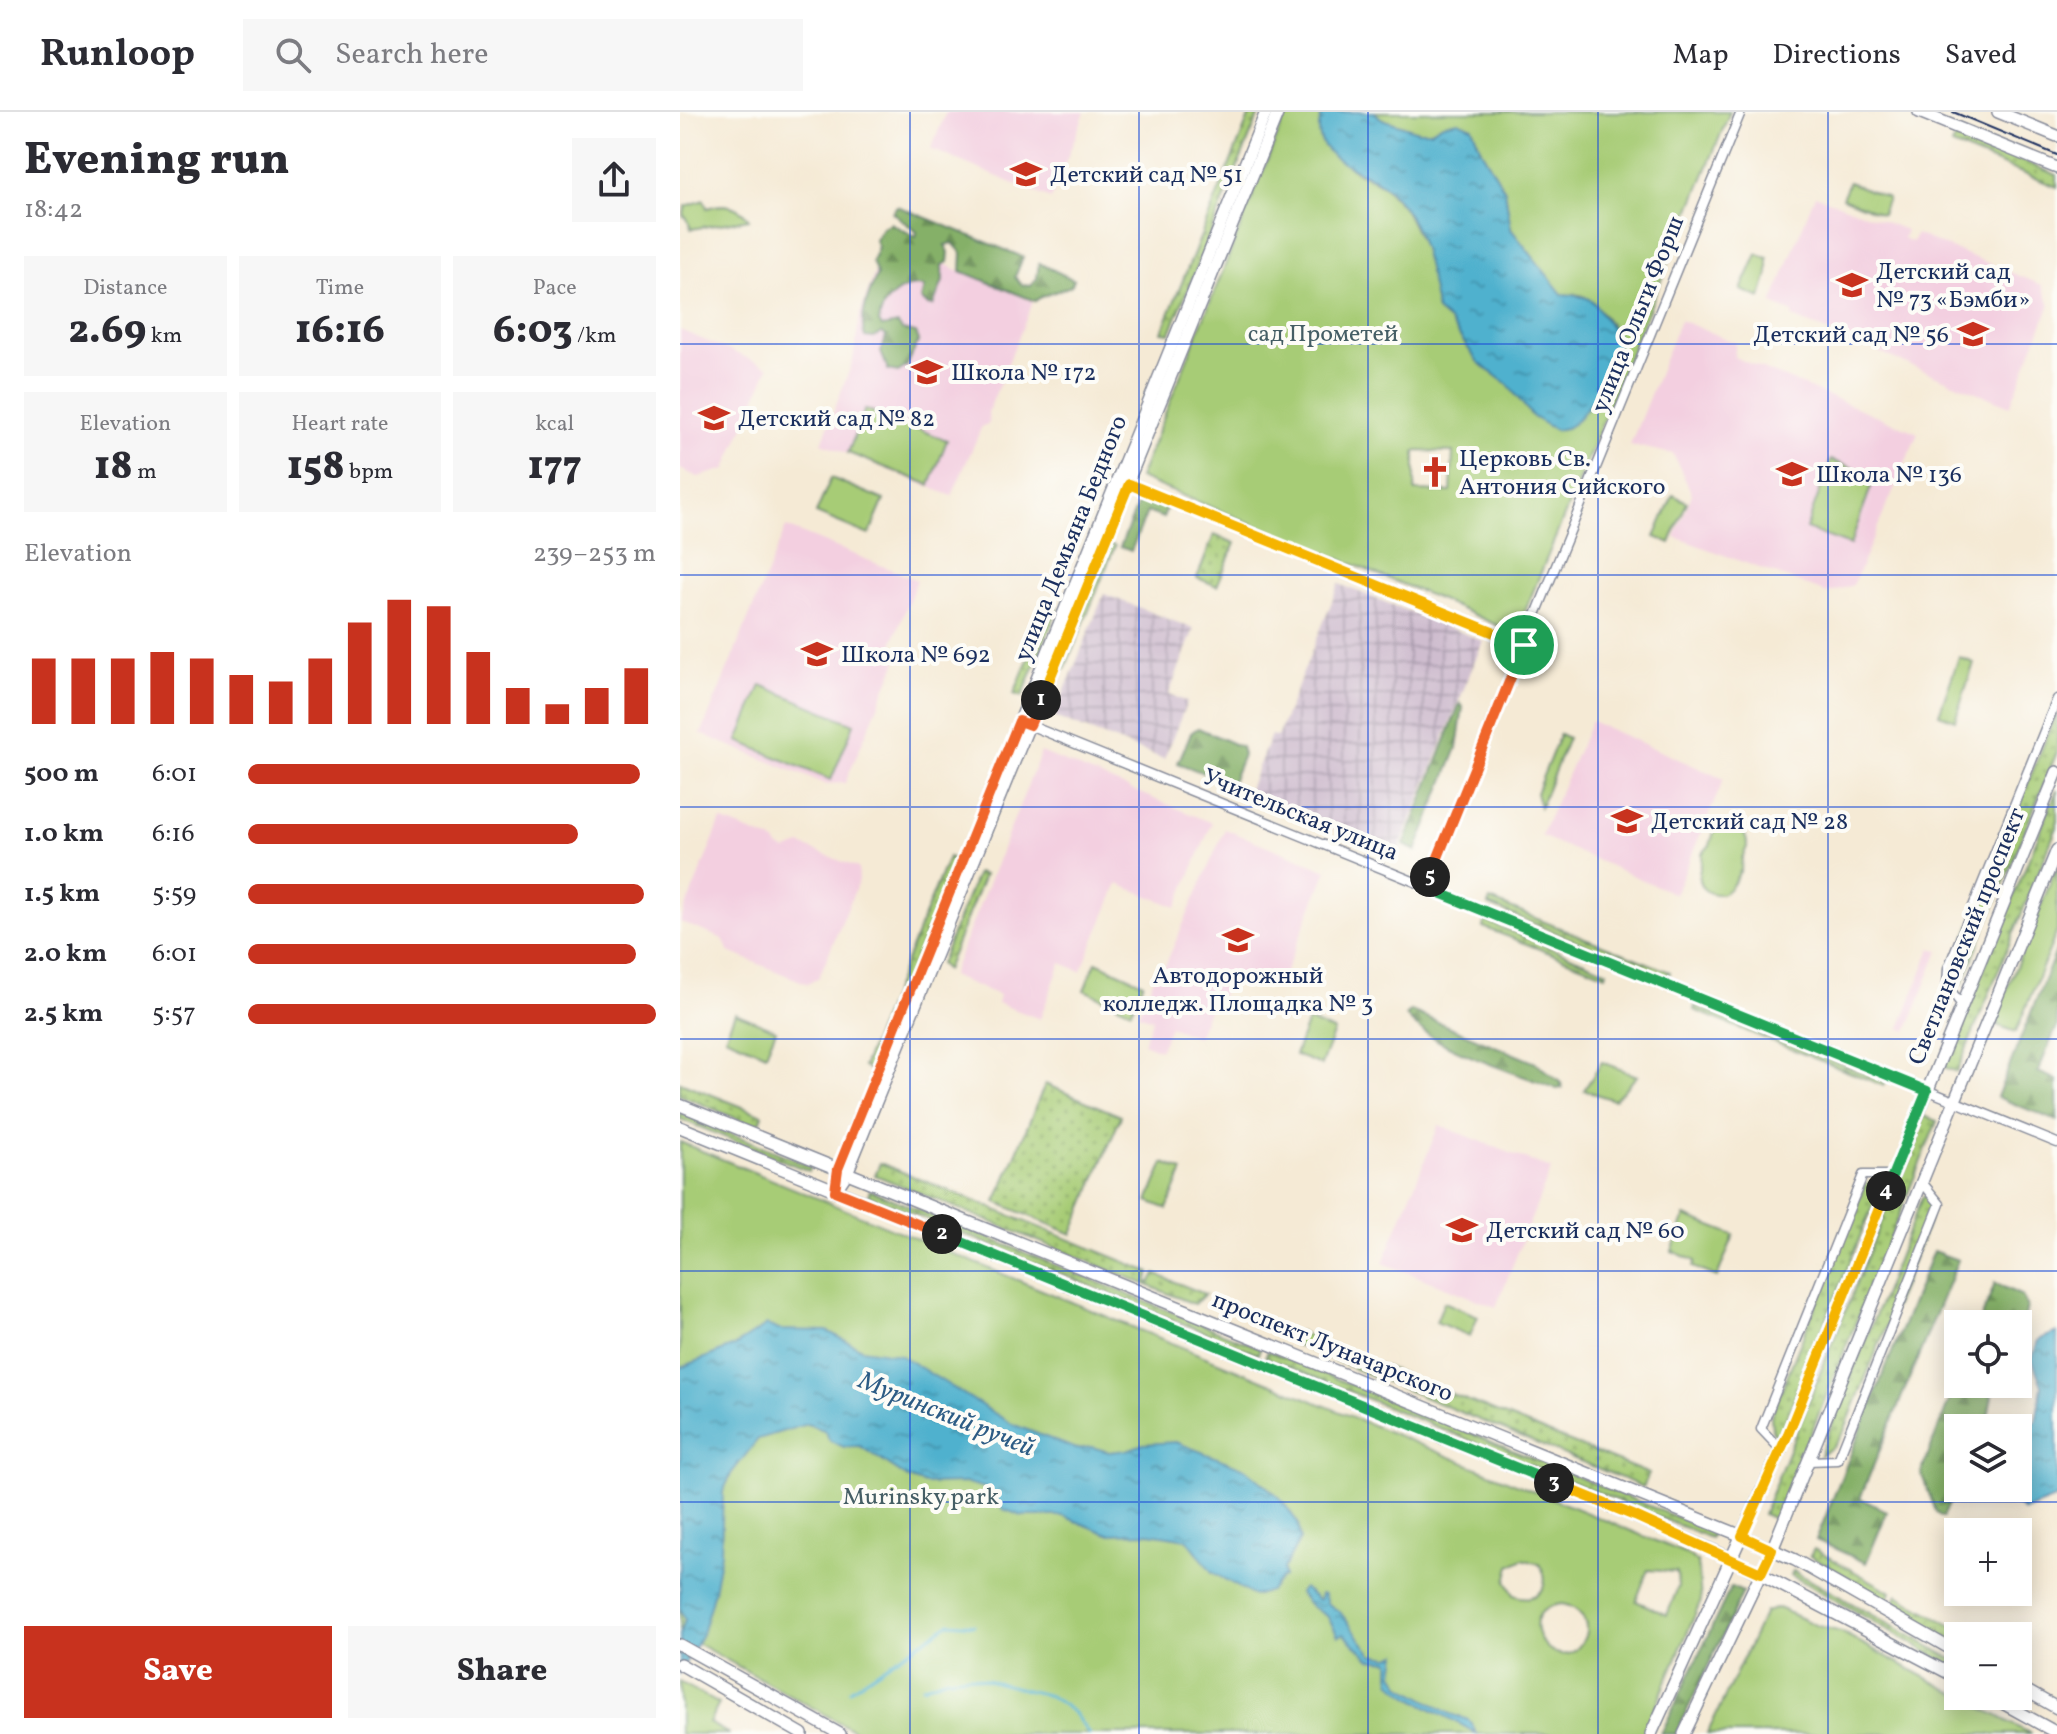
<!DOCTYPE html>
<meta charset="utf-8">
<style>
:root{--surface:#fff;--page:#f7f7f7;--text:#2b2b33;--muted:#7c7c81;--line:#e1e1e2;--accent:#c8321e}
body{margin:0;font-family:Vollkorn,serif;background:var(--page);color:var(--text);height:100vh;display:flex;flex-direction:column;font-size:30px;white-space:nowrap}
*{box-sizing:border-box;margin:0}
p{font-size:26px;color:var(--muted)}
.icon{flex:none;width:44px;height:44px;fill:none;stroke:currentColor;stroke-width:2;stroke-linecap:round;stroke-linejoin:round}
.map{position:relative;flex:1;overflow:hidden}
.drawer{display:flex;flex-direction:column;background:var(--surface);width:680px}
.drawer>*{flex:none}
.fabs{position:absolute;left:1264px;top:1198px;display:grid;gap:16px}
.fabs a{display:grid;place-items:center;width:88px;height:88px;border-radius:0px;background:var(--surface);box-shadow:0 4px 20px #0003;font-size:40px}
.pin{position:absolute;display:grid;place-items:center;width:68px;height:68px;color:#fff;margin:-34px;border:4px solid #fff;border-radius:50%;box-shadow:0 2px 8px #0007}
.km{position:absolute;width:40px;height:40px;margin:-20px;border-radius:50%;background:#222;color:#fff;font-size:22px;line-height:40px;text-align:center}
.round{display:grid;place-items:center;flex:none;width:84px;height:84px;border-radius:0px;background:var(--page)}
.summary{display:flex;align-items:center;justify-content:space-between;height:136px;padding:0 24px}
h1{font-size:44px;font-weight:800;line-height:60px}
.stats{display:grid;grid-template-columns:repeat(3,1fr);gap:12px;height:136px;padding:8px 24px}
.stats div{display:grid;align-content:center;border-radius:0px;background:var(--page);text-align:center}
.stats b{font-size:40px;font-weight:800}
.stats small{font-size:22px;font-weight:400}
.stats p{font-size:22px}
.chart{height:224px;padding:16px 24px}
.chart p{display:flex;justify-content:space-between}
.chart svg{width:100%;height:144px;margin-top:8px;stroke:var(--accent);stroke-width:6}
.primary-button{display:flex;gap:16px;margin-top:auto;padding:16px 24px}
.primary-button a{flex:1;height:92px;border-radius:0px;background:var(--accent);color:#fff;font-size:32px;font-weight:800;line-height:92px;text-align:center}
.primary-button a+a{background:var(--page);color:var(--text)}
ul{padding:0 24px;list-style:none;font-size:26px}
li{display:grid;grid-template-columns:128px 96px 1fr;align-items:center;height:60px}
li i{height:20px;border-radius:10px;background:var(--accent)}
header{display:flex;align-items:center;gap:48px;box-sizing:border-box;height:112px;padding:0 40px;background:var(--surface);border-bottom:2px solid var(--line)}
header strong{font-size:38px}
nav{display:flex;gap:44px;margin-inline-start:auto;font-size:28px}
.search{width:560px;height:72px;background:var(--page);display:flex;align-items:center;gap:20px;box-sizing:border-box;padding:0 28px;border-radius:0px;color:var(--muted);font-size:30px}
main{display:flex;flex:1;min-height:0}
.map>svg:first-child{display:block}
</style>
<header>
<strong>Runloop</strong>
<div class="search"><svg class="icon" aria-label="search" viewBox="0 0 24 24"><circle cx="10" cy="10" r="6"/><path d="M15 15l6 6"/></svg>Search here</div>
<nav><a>Map</a><a>Directions</a><a>Saved</a></nav>
</header>
<main>
<section class="drawer">
<div class="summary"><div><h1>Evening run</h1><p>18:42</p></div><a class="round"><svg class="icon" aria-label="share" viewBox="0 0 24 24"><path d="M12 15V3M7 8l5-5 5 5M5 13v7h14v-7"/></svg></a></div>
<div class="stats">
<div><p>Distance</p><b>2.69<small> km</small></b></div>
<div><p>Time</p><b>16:16</b></div>
<div><p>Pace</p><b>6:03<small> /km</small></b></div>
</div>
<div class="stats">
<div><p>Elevation</p><b>18<small> m</small></b></div>
<div><p>Heart rate</p><b>158<small> bpm</small></b></div>
<div><p>kcal</p><b>177</b></div>
</div>
<div class="chart"><p><span>Elevation</span>239–253 m</p>
<svg viewBox="0 0 160 44" preserveAspectRatio="none"><path d="M5 44V24M15 44V24M25 44V24M35 44V22M45 44V24M55 44V29M65 44V31M75 44V24M85 44V13M95 44V6M105 44V8M115 44V22M125 44V33M135 44V38M145 44V33M155 44V27"/></svg>
</div>
<ul>
<li><b>500 m</b>6:01<i style="width:96%"></i></li>
<li><b>1.0 km</b>6:16<i style="width:81%"></i></li>
<li><b>1.5 km</b>5:59<i style="width:97%"></i></li>
<li><b>2.0 km</b>6:01<i style="width:95%"></i></li>
<li><b>2.5 km</b>5:57<i style="width:100%"></i></li>
</ul>
<div class="primary-button"><a>Save</a><a>Share</a></div>
</section>
<div class="map">
<svg width="1377" height="1622" viewBox="0 0 1377 1622">
<defs>
<pattern id="industrial-grid" width="8" height="8" patternUnits="userSpaceOnUse" patternTransform="scale(2)"><rect width="8" height="8" fill="#cfbdcf"/><path d="M0 4h8M4 0v8" fill="none" stroke="#a79aab"/></pattern>
<pattern id="grass-dots" width="8" height="8" patternUnits="userSpaceOnUse" patternTransform="scale(2)"><rect width="8" height="8" fill="#a7cc76"/><path d="M2 2h.1M6 6h.1" fill="none" stroke="#87a664" stroke-width="1.8" stroke-linecap="round"/></pattern>
<pattern id="forest-firs" width="22" height="20" patternUnits="userSpaceOnUse" patternTransform="scale(2)"><rect width="22" height="20" fill="#85b067"/><path d="M5 1l3.5 6h-7zM16 11l3.5 6h-7z" fill="#6c9058"/></pattern>
<pattern id="water-ripples" width="26" height="14" patternUnits="userSpaceOnUse" patternTransform="scale(2)"><rect width="26" height="14" fill="#4fb1ce"/><path d="M2 4q2-2 4 0t4 0M15 11q2-2 4 0t4 0" fill="none" stroke="#4190aa"/></pattern>
</defs>
<rect width="100%" height="100%" fill="#fdfcf7"/>
<filter id="ink" filterUnits="userSpaceOnUse"><feTurbulence type="fractalNoise" baseFrequency=".0125" numOctaves="2"/><feDisplacementMap in="SourceGraphic" scale="16" xChannelSelector="R" yChannelSelector="G"/><feConvolveMatrix kernelMatrix="1 2 1 2 8 2 1 2 1" color-interpolation-filters="sRGB"/></filter>
<filter id="wash" filterUnits="userSpaceOnUse"><feTurbulence type="fractalNoise" baseFrequency=".006" numOctaves="4" result="noise"/><feDisplacementMap in="SourceGraphic" scale="32" xChannelSelector="R" yChannelSelector="G"/><feGaussianBlur stdDeviation="1.8" result="paint"/><feColorMatrix in="noise" values="0 0 0 0 0 0 0 0 0 0 0 0 0 0 0 0 0 1.4 0 .05"/><feComposite in="paint" operator="in"/></filter>
<g filter="url(#wash)">
<rect width="100%" height="100%" fill="#f5ead5"/>
<g fill="#f3cfe0">
<path d="M266 0H405L371 87 251 37Z"/>
<path d="M1135 83 1226 118 1223 126 1232 130 1236 122 1362 173 1370 193 1330 294 1112 205 1113 201 1092 192Z"/>
<path d="M236 140 353 190 308 300 309 312 302 314 272 384 142 331 173 248 180 202 197 154Z"/>
<path d="M1000 208 1056 231 1054 245 1238 321 1173 473 1147 481 995 425 1012 382 993 342 950 333Z"/>
<path d="M0 218 89 255 46 357 18 365 0 357Z"/>
<path d="M106 415 237 468 213 529 214 536 221 540 165 671 145 672 21 622Z"/>
<path d="M911 609 1044 667 995 782 861 724Z"/>
<path d="M361 640 532 711 497 795 438 772 401 859 381 851 360 907 317 891 319 883 271 864Z"/>
<path d="M41 708 96 730 98 735 106 738 121 733 178 756 179 768 139 865 128 872 49 840 43 827 0 810Z"/>
<path d="M545 717 647 758 598 878 571 867 559 868 556 874 547 870 537 896 530 893 517 925 490 914 480 938 463 931 473 907 458 902 473 868 484 856Z"/>
<path d="M1251 836 1259 839 1227 919 1220 916Z"/>
<path d="M759 1013 871 1057 816 1195 703 1151Z"/>
</g>
<g fill="url(#industrial-grid)">
<path d="M659 472 803 529 717 743 567 682 591 623 597 625Z"/>
<path d="M424 482 514 517 489 582 507 590 484 647 374 605Z"/>
</g>
<g fill="url(#grass-dots)" stroke="#617e6a" stroke-width="2">
<path d="M571 0H580L490 221 482 220Z"/>
<path d="M1276 22 1377 63V75L1272 33Z"/>
<path d="M534 423 555 431 537 474 517 466Z"/>
<path d="M430 432 435 434 385 557 380 555Z"/>
<path d="M370 493 378 496 342 585 334 582Z"/>
<path d="M1377 599V640L1283 871 1277 873 1272 868 1273 857Z"/>
<path d="M1377 678V715L1277 960 1264 955Z"/>
<path d="M268 745 276 748 190 958 183 955Z"/>
<path d="M297 761 304 763 266 858 260 852Z"/>
<path d="M810 788 990 860 988 866 808 793Z"/>
<path d="M805 809 927 859 926 863 803 815Z"/>
<path d="M1015 894 1205 970 1204 974 1014 898Z"/>
<path d="M0 970 83 1003 80 1011 65 1010 0 983Z"/>
<path d="M365 972 441 1004 392 1122 316 1090Z"/>
<path d="M0 1001 131 1054 129 1059 0 1007Z"/>
<path d="M1244 1004 1257 1009 1096 1408 1083 1402Z"/>
<path d="M200 1051 470 1160 466 1169 470 1171 475 1162 525 1182 514 1192 195 1063Z"/>
<path d="M1191 1069H1198L1200 1076 1100 1321 1096 1323 1092 1318 1091 1304 1184 1074Z"/>
<path d="M190 1078 580 1236 578 1242 188 1083Z"/>
<path d="M1246 1084 1250 1095 1248 1112 1164 1319 1153 1335 1140 1343 1242 1085Z"/>
<path d="M619 1220 969 1362 963 1375 614 1232Z"/>
<path d="M588 1239 1033 1420 1030 1426 585 1245Z"/>
<path d="M1134 1437 1211 1480 1206 1491 1184 1474 1130 1444Z"/>
<path d="M1113 1459 1278 1550V1557L1111 1463Z"/>
<path d="M1217 1483 1290 1524H1278V1532L1212 1495Z"/>
</g>
<g fill="url(#forest-firs)" stroke="#507062" stroke-width="2">
<path d="M217 94 343 145 335 165 342 173 351 174 357 166 359 151 394 168 391 174 361 185 355 189 281 159 282 141 273 131 265 133 269 140 268 150 262 153 263 169 253 194 247 193 241 187 244 175C222 171 201 188 199 210L202 215 218 212 222 218 236 221 239 228 227 254 218 260 208 258 201 240 206 224 202 221 194 226 185 225C178 206 189 181 197 163L192 149 198 135 195 128 202 116 210 111 236 125 237 120 212 100Z"/>
<path d="M462 382 488 393 483 406 467 400 451 439 440 435Z"/>
<path d="M780 591 783 595 777 636 736 739 724 733Z"/>
<path d="M518 616 561 635 563 643 551 672 498 651 511 621Z"/>
<path d="M1377 836V914L1358 960 1377 968V1009L1317 985Z"/>
<path d="M731 899 856 951 881 971 882 976 877 977C835 960 755 938 726 904Z"/>
<path d="M1253 1139 1278 1148 1180 1386 1207 1400 1186 1451 1136 1428Z"/>
<path d="M1315 1171 1342 1184 1347 1195C1343 1208 1345 1219 1338 1232V1212H1299Z"/>
<path d="M1278 1266V1272H1292V1275L1312 1283 1306 1316H1278V1373L1263 1405 1257 1402 1241 1361Z"/>
<path d="M1051 1475 1063 1480 996 1622H981Z"/>
</g>
<g fill="#a7cc76" stroke="#617e6a" stroke-width="2" fill-rule="evenodd">
<path d="M607 0H643L639 15 641 29 676 60 702 72 724 96 747 142 757 199 769 209 798 250 828 273 853 305 909 293C917 278 938 246 938 231 939 219 913 187 901 183 896 182 887 183 882 183L831 117 825 79 801 38 792 15 763 12 751 19H738L702 7 694 0H1050L839 514 826 508 823 516 754 485 459 366ZM735 339 773 340 771 380 735 379Z"/>
<path d="M1169 70 1208 86 1202 102 1162 86Z"/>
<path d="M24 88 27 96C44 90 58 93 69 107L11 117 7 106 3 104 6 94Z"/>
<path d="M1077 142 1088 146V162L1081 186 1061 178Z"/>
<path d="M185 297 267 328 250 373 168 341Z"/>
<path d="M1151 348 1195 364 1170 433 1126 417Z"/>
<path d="M151 366 204 388 189 423 136 401Z"/>
<path d="M993 383 1007 390 990 431 975 425Z"/>
<path d="M1279 545 1294 551 1275 608 1259 602Z"/>
<path d="M81 573 174 612 151 668 58 629Z"/>
<path d="M880 622 888 626 860 695 856 681Z"/>
<path d="M1047 714C1060 714 1068 722 1067 735L1062 746 1061 758C1056 764 1056 769 1051 775 1042 787 1022 783 1019 768 1017 758 1024 752 1022 742L1030 733 1034 720Z"/>
<path d="M1377 754V819L1336 920 1317 913 1322 889Z"/>
<path d="M416 850 463 871 451 899 404 878Z"/>
<path d="M55 901 96 918 86 942 45 925Z"/>
<path d="M628 909 654 919 641 953 615 943Z"/>
<path d="M922 950 957 964 934 988 904 978Z"/>
<path d="M0 1030 1005 1441 1018 1450 1021 1489 964 1622H180L0 1522ZM843 1447 859 1452C874 1472 857 1493 834 1483L826 1469 830 1454ZM968 1458 997 1460 998 1475 987 1503 956 1489ZM882 1492C900 1495 913 1512 902 1530 878 1571 825 1499 882 1492Z"/>
<path d="M484 1051 503 1059 487 1097 468 1089Z"/>
<path d="M1005 1104 1054 1123 1037 1165 1013 1155 1015 1149 992 1139Z"/>
<path d="M764 1190 798 1204 790 1224 756 1210Z"/>
<path d="M1098 1496 1138 1514 1161 1520 1351 1622H1027L1085 1500Z"/>
<path d="M0 1570 39 1592 29 1611 49 1622H0Z"/>
</g>
<g fill="url(#water-ripples)" stroke="#357096" stroke-width="2">
<path d="M643 0H694L702 7 738 19H751L763 12 778 9 792 15 801 38 825 79 831 117 882 182C919 185 910 188 930 214 934 220 938 221 938 230 939 248 904 307 888 315 884 317 879 317 875 318L853 305 828 273 798 250 769 209 757 199C749 163 745 125 723 94 717 87 709 77 702 72 676 54 624 44 643 0Z"/>
<path d="M87 1213 99 1218 147 1219 182 1237 220 1243 332 1312 396 1337 412 1335 429 1340 447 1338 463 1332 496 1330 566 1357 600 1386 618 1411 620 1427 603 1458 604 1465 601 1466 590 1479 574 1484 532 1460 507 1427 469 1421 428 1422 383 1404H342L323 1397 309 1377 287 1371 245 1372 228 1366 180 1334 164 1335 150 1329 144 1318 127 1312 78 1327 51 1362 43 1380 41 1441 34 1479 22 1522 0 1561V1522L5 1508 0 1496V1256L54 1234Z"/>
<path d="M1377 1220V1386L1344 1399 1329 1387 1323 1376H1338V1340L1344 1336 1347 1319 1356 1309 1362 1274 1352 1247 1358 1228Z"/>
<path d="M623 1476 639 1488 641 1482H644L647 1491 660 1500 692 1542 710 1545 717 1542 714 1561 722 1574 771 1602 788 1608 792 1611 796 1622C780 1609 716 1583 711 1568 709 1562 711 1555 710 1549L690 1547 664 1522 658 1524 648 1505 631 1494 619 1481Z"/>
</g>
<g fill="none" stroke-linecap="round" stroke-linejoin="round">
<g stroke="#4fb1ce" stroke-width="3">
<path d="M242 1575 267 1566 291 1564 370 1584 393 1600 409 1622"/>
<path d="M170 1578 270 1511 294 1513"/>
</g>
</g>
</g>
<g filter="url(#ink)">
<g fill="none" stroke-linecap="round" stroke-linejoin="round">
<defs>
<g id="street">
<path d="M445 370 844 533"/>
<path d="M344 611 1377 1031"/>
<path d="M745 775 1061 0"/>
<path d="M1282 893 1267 874 1268 856 1377 587"/>
<path d="M1101 1338 1081 1317 1183 1063H1213"/>
<path d="M1128 1349 1158 1348 1260 1092 1241 1069"/>
</g>
<g id="secondary">
<path d="M1239 0 1377 56"/>
<path d="M1318 0 1377 24"/>
<path d="M0 993 1062 1424 1115 1448 1278 1541"/>
<path d="M0 1015 955 1404 1052 1447 1278 1566"/>
<path d="M157 1062 586 0"/>
<path d="M155 1079 167 1061 598 0"/>
<path d="M0 1533 160 1622"/>
<path d="M0 1552 122 1622"/>
<path d="M1338 1574 1377 1596"/>
<path d="M1310 1584 1377 1621"/>
<path d="M971 1622 1108 1322 1377 660"/>
<path d="M1004 1622 1092 1438 1377 738"/>
</g>
</defs>
<use href="#street" stroke="#888c9a" stroke-width="11"/>
<use href="#secondary" stroke="#888c9a" stroke-width="14"/>
<use href="#street" stroke="#fff" stroke-width="8"/>
<use href="#secondary" stroke="#fff" stroke-width="11"/>
<path stroke="#1b2f5e" stroke-width="2" d="M1273 0 1377 43"/>
</g>
</g>
<g fill="none" stroke-linecap="round" stroke-linejoin="round" filter="url(#ink)">
<defs>
<path id="split-1" d="M361 588 449 372 844 533"/>
<path id="split-2" d="M262 1122 155 1079 158 1057 339 609 350 613 361 588"/>
<path id="split-3" d="M262 1122 874 1371"/>
<path id="split-4" d="M874 1371 955 1404 1081 1461 1092 1438 1062 1424 1108 1322 1206 1079"/>
<path id="split-5" d="M750 765 745 775 1247 979 1206 1079"/>
<path id="split-6" d="M750 765 844 533"/>
</defs>
<use href="#split-1" stroke="#fff" stroke-width="16"/>
<use href="#split-2" stroke="#fff" stroke-width="16"/>
<use href="#split-3" stroke="#fff" stroke-width="16"/>
<use href="#split-4" stroke="#fff" stroke-width="16"/>
<use href="#split-5" stroke="#fff" stroke-width="16"/>
<use href="#split-6" stroke="#fff" stroke-width="16"/>
<use href="#split-1" stroke="#f5b400" stroke-width="10"/>
<use href="#split-2" stroke="#f0652b" stroke-width="10"/>
<use href="#split-3" stroke="#22a559" stroke-width="10"/>
<use href="#split-4" stroke="#f5b400" stroke-width="10"/>
<use href="#split-5" stroke="#22a559" stroke-width="10"/>
<use href="#split-6" stroke="#f0652b" stroke-width="10"/>
</g>
<path fill="none" stroke="#1d4ed8" stroke-width="2" stroke-opacity="0.55" d="M230 0V1622M459 0V1622M688 0V1622M918 0V1622M1148 0V1622M0 232H1377M0 463H1377M0 695H1377M0 927H1377M0 1159H1377M0 1390H1377"/>
<defs>
<symbol id="school-bare" viewBox="-9 -9 18 18"><path d="M0-5L7-2L0 1L-7-2ZM-4 1L0 2.5L4 1V4Q0 6-4 4Z" fill="#c8321e" stroke="#fdfcf7" stroke-width="2.5" paint-order="stroke"/></symbol>
<symbol id="church-bare" viewBox="-9 -9 18 18"><path d="M-1.2-6h2.4v3.5h3.3v2.4h-3.3V6h-2.4V-.1h-3.3v-2.4h3.3Z" fill="#c8321e" stroke="#fdfcf7" stroke-width="2.5" paint-order="stroke"/></symbol>
<symbol id="university-bare" viewBox="-9 -9 18 18"><path d="M0-5L7-2L0 1L-7-2ZM-4 1L0 2.5L4 1V4Q0 6-4 4Z" fill="#c8321e" stroke="#fdfcf7" stroke-width="2.5" paint-order="stroke"/></symbol>
</defs>
<g fill-rule="evenodd">
<use href="#school-bare" x="324" y="40" width="44" height="44"/>
<use href="#school-bare" x="1150" y="151" width="44" height="44"/>
<use href="#school-bare" x="1271" y="200" width="44" height="44"/>
<use href="#school-bare" x="225" y="238" width="44" height="44"/>
<use href="#school-bare" x="12" y="284" width="44" height="44"/>
<use href="#church-bare" x="733" y="338" width="44" height="44"/>
<use href="#school-bare" x="1090" y="340" width="44" height="44"/>
<use href="#school-bare" x="115" y="520" width="44" height="44"/>
<use href="#school-bare" x="925" y="687" width="44" height="44"/>
<use href="#university-bare" x="536" y="806" width="44" height="44"/>
<use href="#school-bare" x="760" y="1096" width="44" height="44"/>
</g>
<g text-anchor="middle" stroke-width="8" stroke-linejoin="round" paint-order="stroke">
<g font-size="24" fill="#1b2f5e" stroke="#fdfcf7" text-anchor="start">
<text x="370" y="70">Детский сад № 51</text>
<text x="1196" y="167">Детский сад<tspan x="1196" dy="28">№ 73 «Бэмби»</tspan></text>
<text x="1269" y="230" text-anchor="end">Детский сад № 56</text>
<text x="271" y="268">Школа № 172</text>
<text x="58" y="314">Детский сад № 82</text>
<text x="779" y="354">Церковь Св.<tspan x="779" dy="28">Антония Сийского</tspan></text>
<text x="1136" y="370">Школа № 136</text>
<text x="161" y="550">Школа № 692</text>
<text x="971" y="717">Детский сад № 28</text>
<text x="558" y="871" text-anchor="middle">Автодорожный<tspan x="558" dy="28">колледж. Площадка № 3</tspan></text>
<text x="806" y="1126">Детский сад № 60</text>
</g>
<g font-size="24" fill="#1b2f5e" stroke="#fdfcf7">
<text transform="translate(957 202) rotate(-68)" y="8">улица Ольги Форш</text>
<text transform="translate(390 426) rotate(-68)" y="8">улица Демьяна Бедного</text>
<text transform="translate(621 702) rotate(22)" y="8">Учительская улица</text>
<text transform="translate(1286 824) rotate(-68)" y="8">Светлановский проспект</text>
<text transform="translate(653 1234) rotate(22)" y="8">проспект Луначарского</text>
</g>
<g font-size="24" fill="#455e65" stroke="#fdfcf7">
<text x="643" y="229">сад Прометей</text>
<text x="241" y="1392">Murinsky park</text>
</g>
<g font-size="26" font-style="italic" fill="#2d5c85" stroke="#fdfcf7">
<text transform="translate(267 1301) rotate(22)" y="9">Муринский ручей</text>
</g>
</g>
</svg>
<div class="fabs">
<a><svg class="icon" aria-label="locate" viewBox="0 0 24 24"><circle cx="12" cy="12" r="6"/><path d="M12 2v4M12 18v4M2 12h4M18 12h4"/></svg></a>
<a><svg class="icon" aria-label="layers" viewBox="0 0 24 24"><path d="M12 4l9 5-9 5-9-5zM3 14l9 5 9-5"/></svg></a>
<a>+</a>
<a>−</a>
</div>
<div class="pin" style="left:844px;top:533px;background:#1e9e55"><svg class="icon" aria-label="arrive" viewBox="0 0 24 24"><path d="M6 21V4h12l-3 4 3 4H6"/></svg></div>
<b class="km" style="left:361px;top:588px">1</b>
<b class="km" style="left:262px;top:1122px">2</b>
<b class="km" style="left:874px;top:1371px">3</b>
<b class="km" style="left:1206px;top:1079px">4</b>
<b class="km" style="left:750px;top:765px">5</b>
</div>
</main>
